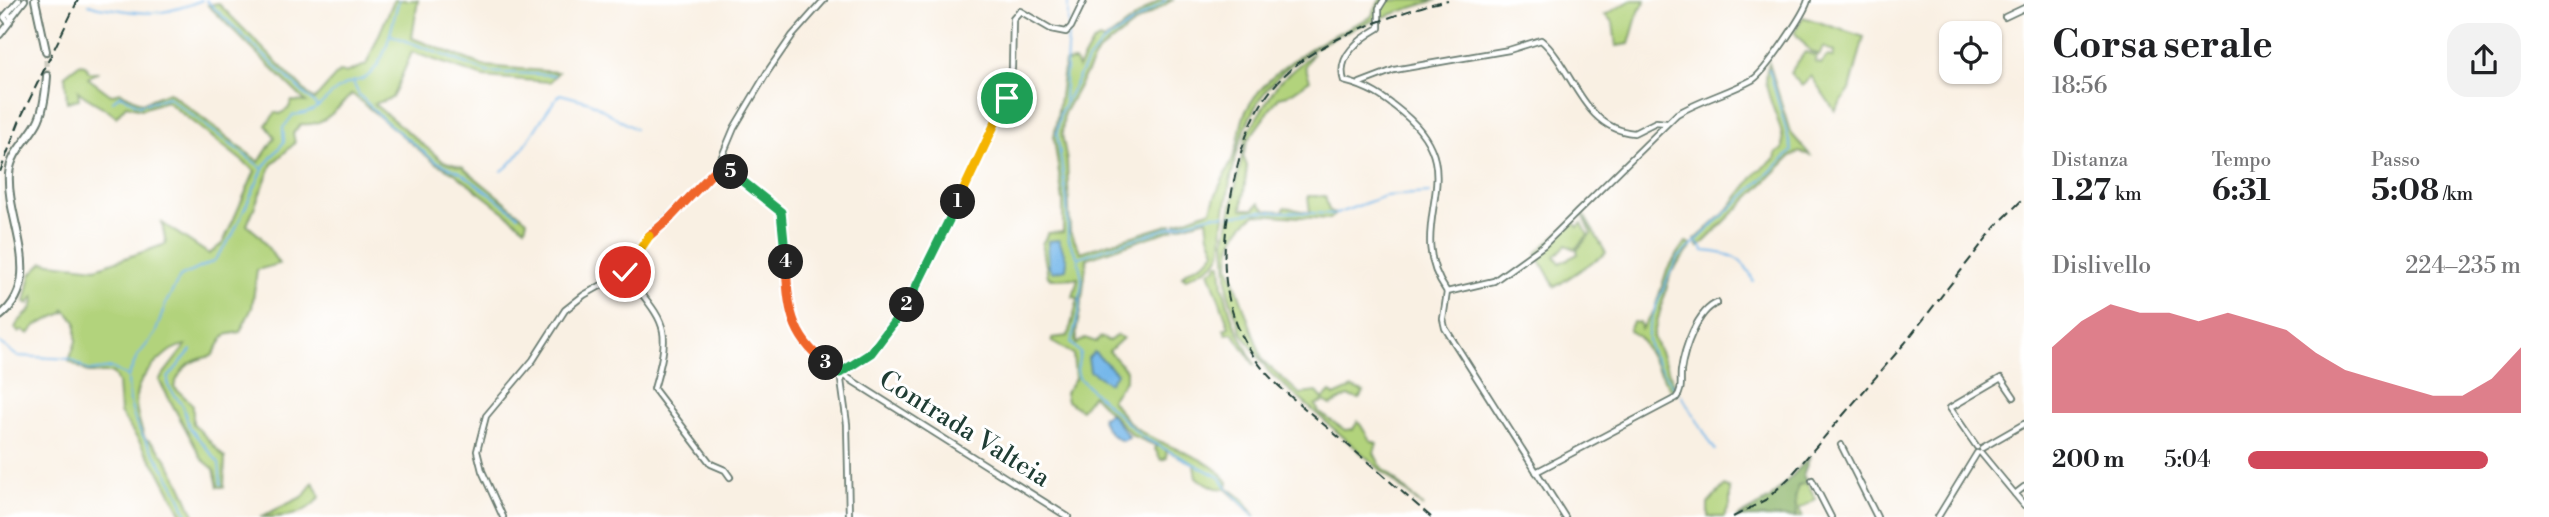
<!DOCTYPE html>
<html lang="it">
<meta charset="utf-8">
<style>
:root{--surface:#fff;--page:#f2f2f2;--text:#202124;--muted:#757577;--accent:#d1495b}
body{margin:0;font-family:"Libre Bodoni",serif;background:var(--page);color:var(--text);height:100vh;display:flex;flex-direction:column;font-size:26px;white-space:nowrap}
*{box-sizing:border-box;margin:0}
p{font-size:23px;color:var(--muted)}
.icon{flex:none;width:38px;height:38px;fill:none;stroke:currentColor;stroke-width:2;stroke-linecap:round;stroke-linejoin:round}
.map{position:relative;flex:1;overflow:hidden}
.drawer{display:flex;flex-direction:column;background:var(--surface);width:525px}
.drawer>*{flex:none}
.controls{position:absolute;left:1939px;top:21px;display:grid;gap:14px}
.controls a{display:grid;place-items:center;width:63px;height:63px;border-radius:14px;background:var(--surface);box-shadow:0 2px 5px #0004;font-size:35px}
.pin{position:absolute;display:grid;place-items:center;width:60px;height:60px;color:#fff;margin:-30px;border:4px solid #fff;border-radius:50%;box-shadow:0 2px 7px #0007}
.km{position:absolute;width:35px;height:35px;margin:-18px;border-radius:50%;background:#222;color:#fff;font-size:19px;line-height:35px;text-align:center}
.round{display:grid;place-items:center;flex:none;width:74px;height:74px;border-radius:21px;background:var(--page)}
.head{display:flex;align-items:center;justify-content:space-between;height:119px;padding:0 28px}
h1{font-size:38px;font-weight:800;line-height:52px}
.stats{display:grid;grid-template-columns:repeat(3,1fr);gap:10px;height:119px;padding:7px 28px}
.stats div{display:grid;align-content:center}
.stats b{font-size:30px;font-weight:800}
.stats small{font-size:19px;font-weight:400}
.stats p{font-size:19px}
.chart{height:196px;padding:14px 28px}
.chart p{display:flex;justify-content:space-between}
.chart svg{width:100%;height:126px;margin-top:7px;fill:var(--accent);opacity:.7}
ul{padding:0 28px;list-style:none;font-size:23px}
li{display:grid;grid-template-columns:112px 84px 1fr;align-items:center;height:52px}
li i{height:18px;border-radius:9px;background:var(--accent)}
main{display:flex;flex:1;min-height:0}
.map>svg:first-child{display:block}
</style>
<main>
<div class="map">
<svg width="2024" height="517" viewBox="0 0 2024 517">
<rect width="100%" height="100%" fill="#fff"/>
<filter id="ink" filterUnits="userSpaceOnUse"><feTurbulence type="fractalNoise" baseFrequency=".0143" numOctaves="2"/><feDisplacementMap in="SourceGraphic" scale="14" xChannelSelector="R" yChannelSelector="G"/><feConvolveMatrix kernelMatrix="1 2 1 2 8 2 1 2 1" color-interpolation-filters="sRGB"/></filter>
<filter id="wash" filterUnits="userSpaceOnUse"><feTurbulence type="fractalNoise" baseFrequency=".00686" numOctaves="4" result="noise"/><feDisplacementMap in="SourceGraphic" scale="28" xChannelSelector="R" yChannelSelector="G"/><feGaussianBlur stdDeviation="1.57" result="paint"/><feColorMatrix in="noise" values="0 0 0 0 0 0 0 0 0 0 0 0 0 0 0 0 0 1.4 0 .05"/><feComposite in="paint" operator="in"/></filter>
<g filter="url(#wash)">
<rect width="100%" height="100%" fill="#f9f0e3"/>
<g fill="#b2d37b" stroke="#688858" stroke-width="2">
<path d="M394 0H418L412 38 484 66 558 72 550 82 483 77 412 52 392 98 374 104 443 161 462 167 527 220 525 228 453 172 434 162 352 94C336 109 325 127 301 124L293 133 295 143 272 164 247 225 260 236 279 264 257 270 252 308 240 332 225 335 212 356C191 360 181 366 174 387L193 405V423L225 458 224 487H218L214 469 202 459 159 380 186 345C173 347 168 352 158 361 129 387 133 404 145 439 166 446 186 497 195 517H183L159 471 120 413 118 383 113 373H89L69 361 76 341V322L64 309 65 312 35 326 29 334 22 330 19 333 15 328C20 315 36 313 34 296L29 304 25 302 31 274 43 262 96 268 166 244 162 223 209 254 223 243 255 171 166 101 142 109 126 105 116 117C103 105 87 100 78 91L79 99 67 102 65 75 79 64 85 65 89 72H97L88 78 111 95 120 92 142 103 169 92 259 162 275 137 266 125 276 112 279 114 288 109 292 101 306 102 208 5 218 3 314 100 339 72 345 73 366 65Z"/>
<path d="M1159 0H1172L1134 24 1098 52 1064 113 1062 134 1067 161 1070 232 1081 252 1172 224 1174 229 1087 258 1082 299 1073 297 1078 278 1054 279 1048 277 1042 244 1048 233 1063 232V201L1054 138 1065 62 1075 61 1078 68 1092 43 1099 39 1104 41Z"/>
<path d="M1380 0H1437C1378 18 1309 37 1268 88 1239 124 1230 178 1223 223 1222 234 1224 251 1217 260 1212 268 1194 273 1186 279L1182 276C1191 265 1210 265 1215 250L1209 236 1207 219 1177 227 1176 223 1211 210C1215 191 1227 173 1234 155 1240 141 1239 124 1247 109 1270 66 1329 36 1371 17Z"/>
<path d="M1632 0H1646L1638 13 1629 44 1616 46 1613 22 1605 15Z"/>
<path d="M1803 17 1864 37 1850 90 1835 111 1811 76 1802 86 1790 73 1805 52 1817 56 1815 62 1821 64 1827 56 1833 57 1834 52 1823 47 1819 55 1810 51 1794 32Z"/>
<path d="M1313 53 1305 66 1310 80 1288 95 1279 97 1248 140 1243 156 1247 166 1242 209H1254L1259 203 1266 210 1283 211 1285 207 1310 213 1308 196H1325L1329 210 1335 214 1330 219 1256 214C1237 227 1229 243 1229 266L1263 361 1300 394 1317 392 1323 399 1330 392 1334 396 1352 388 1364 392 1359 399 1348 396 1331 405 1324 401 1315 405 1320 413 1345 430 1353 429 1358 421 1370 440 1377 443 1374 453 1380 465 1423 507 1269 372 1242 333 1228 293 1225 240 1246 135 1279 82Z"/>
<path d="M1769 63 1790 132 1810 155 1799 152 1790 157 1699 247 1695 240 1726 212 1758 171 1776 158 1775 154 1783 149C1785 120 1757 91 1769 63Z"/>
<path d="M1581 210 1606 253 1555 287 1536 253 1572 221 1578 227 1582 223 1588 235 1575 249 1566 245 1555 256 1560 263 1578 254 1577 250 1591 233Z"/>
<path d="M1686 242 1691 244 1690 249 1671 272 1653 337 1678 392 1670 389 1639 337 1629 330 1633 322 1640 323 1641 329 1654 311 1667 270Z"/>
<path d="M1218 263 1221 264 1223 287 1233 321 1255 366 1233 333 1226 334 1224 329 1229 327 1209 271 1216 268Z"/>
<path d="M1078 299 1081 301C1081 316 1074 329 1076 344L1085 338 1096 342 1100 337 1109 341 1117 335 1123 338 1109 351 1126 370V379L1111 399C1118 410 1128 423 1140 431 1167 449 1209 455 1228 482L1227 487 1244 500 1256 517 1226 489 1216 488 1196 478 1194 464 1166 450 1167 458 1161 460 1155 449 1157 446 1133 436 1093 395 1081 410 1067 401 1065 393 1075 379 1073 354 1052 342V338L1068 336Z"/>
<path d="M313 482 320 497C304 517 286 517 260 517L304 496Z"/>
<path d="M1807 483 1816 499 1799 509 1803 517H1797L1795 499 1798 485Z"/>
<path d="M1724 486 1730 489V506L1724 517H1708V504Z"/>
</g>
<path fill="#8db56b" stroke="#567950" stroke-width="2" d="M1810 457 1803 475 1807 483 1798 485 1795 499 1797 517H1738L1770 499Z"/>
<g fill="#75b7ea" stroke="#4a7a8f" stroke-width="2">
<path d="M1059 240 1067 261 1066 269 1053 272 1049 267 1048 241Z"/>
<path d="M1094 352 1117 373 1109 383 1090 371 1088 358Z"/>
<path d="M1110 413 1129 437 1123 441C1113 438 1103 427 1102 417Z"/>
</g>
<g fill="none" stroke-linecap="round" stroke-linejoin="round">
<g stroke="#75b7ea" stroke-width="2">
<path d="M206 0 318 107"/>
<path d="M1068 0V27"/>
<path d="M1166 0 1100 45 1086 63 1060 113 1057 133 1067 202 1068 239 1078 258 1082 279 1079 311 1071 343 1080 353 1077 370 1079 378 1142 437 1221 478C1228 493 1244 503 1254 517"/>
<path d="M89 4C101 9 103 7 115 9 152 16 167 14 202 0"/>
<path d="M391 35 487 72 554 75"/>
<path d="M353 82 359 95 383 119 435 161 460 172 518 215"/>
<path d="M1064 100 1068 33"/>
<path d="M113 101 120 95 139 105 168 97 263 169"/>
<path d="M502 171C525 154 540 116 560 94L590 102 635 129"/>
<path d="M1231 216 1259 211 1336 214 1385 196 1429 193"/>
<path d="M1698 243 1704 251C1727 253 1745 256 1753 281"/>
<path d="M1079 257 1177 225 1212 215H1224"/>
<path d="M0 343 17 356 71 359 89 371 112 368 128 377 137 357 155 334 166 303 180 277 214 261 232 236 265 165 284 142 283 128 293 115C323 112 321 99 343 86 350 81 362 81 368 76 389 58 391 24 399 0"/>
<path d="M191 350 168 378V386L183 406 189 427 219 463 221 484"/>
<path d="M128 379C129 431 149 440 172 482 179 493 183 505 188 517"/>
<path d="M1678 393C1668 377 1651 359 1648 340 1645 327 1671 269 1679 257L1792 151 1769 69"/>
<path d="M1682 396 1715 450"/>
</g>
</g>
</g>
<g filter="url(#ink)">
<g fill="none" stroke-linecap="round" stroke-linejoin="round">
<path stroke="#cdccc0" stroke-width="6" stroke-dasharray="6 3" stroke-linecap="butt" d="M46 51 47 76"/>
<defs>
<g id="minor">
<path d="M8 14 12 18 8 22 4 17 19 0"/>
<path d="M12 17 25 0"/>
<path d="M2005 17 2024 8"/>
<path d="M1379 20V8L1384 0"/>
<path d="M1379 23V28C1360 39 1336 56 1344 81 1369 87 1384 97 1404 114 1476 175 1399 223 1447 292"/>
<path d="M0 35 10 22"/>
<path d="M1360 83 1394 70 1509 50 1541 40C1574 68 1581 128 1634 133L1656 122 1666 123"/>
<path d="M721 164 781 212 788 308 806 346 840 373 1068 517"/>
<path d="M625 272C665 325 673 323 654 389L711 464 725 470 730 477"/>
<path d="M1447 292 1494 281 1544 245 1677 114C1701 100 1728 93 1752 80 1763 75 1805 13 1808 0"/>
<path d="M1447 292 1443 319 1445 328 1565 517"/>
<path d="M1841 445 1877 517"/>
<path d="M1977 447 1950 408 2001 378 2014 397"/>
<path d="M1982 448 2024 424"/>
<path d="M1981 453 2024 505"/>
<path d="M1536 472 1676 398C1683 390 1680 381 1681 371 1684 349 1697 311 1717 303"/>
<path d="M1812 480 1831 517"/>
<path d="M2015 494 2024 487"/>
<path d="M503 517 482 471 477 451 486 416 533 360 565 310 584 295 625 272 650 234 715 173 734 128 768 71 792 36 824 0"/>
<path d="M849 517 847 424 840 373 871 353 906 305 966 185 1007 98 1012 68 1013 19 1020 11 1051 29 1066 32 1071 27 1084 0"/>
<path d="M1938 517 1977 453"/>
</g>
<g id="major">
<path d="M35 0 46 51"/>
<path d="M0 316C46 280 6 221 9 174 11 152 27 141 37 123 44 111 46 90 47 76"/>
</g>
</defs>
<use href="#minor" stroke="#6b7c71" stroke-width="8"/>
<use href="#major" stroke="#6b7c71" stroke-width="10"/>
<use href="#minor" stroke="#fff" stroke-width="4.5"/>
<use href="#major" stroke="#fff" stroke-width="6"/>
<g stroke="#1f3d34" stroke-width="2" stroke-dasharray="10 5" stroke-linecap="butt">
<path d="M0 172 21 117 78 0"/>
<path d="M1431 517C1395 486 1359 454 1322 423 1299 403 1271 383 1254 357 1223 310 1220 263 1229 209 1245 109 1270 65 1367 26 1393 16 1420 6 1448 0"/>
<path d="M1733 517 1767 499 1790 477 1905 343 1995 227 2024 198"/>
</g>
</g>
</g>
<g fill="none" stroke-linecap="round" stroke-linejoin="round" filter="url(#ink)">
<defs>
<path id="split-1" d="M958 202 1007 98"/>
<path id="split-2" d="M907 305 958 202"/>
<path id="split-3" d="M826 363 840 373 871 353 907 305"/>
<path id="split-4" d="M786 262C788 305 789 335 826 363"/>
<path id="split-5" d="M731 172 781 212 786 262"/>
<path id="split-6" d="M649 236 669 219 721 164 731 172"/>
<path id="split-7" d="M625 272 649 236"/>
</defs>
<use href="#split-1" stroke="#fff" stroke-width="14"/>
<use href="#split-2" stroke="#fff" stroke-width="14"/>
<use href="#split-3" stroke="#fff" stroke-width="14"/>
<use href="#split-4" stroke="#fff" stroke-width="14"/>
<use href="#split-5" stroke="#fff" stroke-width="14"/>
<use href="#split-6" stroke="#fff" stroke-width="14"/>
<use href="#split-7" stroke="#fff" stroke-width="14"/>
<use href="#split-1" stroke="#f5b400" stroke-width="9"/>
<use href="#split-2" stroke="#22a559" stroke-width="9"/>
<use href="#split-3" stroke="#22a559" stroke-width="9"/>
<use href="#split-4" stroke="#f0652b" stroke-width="9"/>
<use href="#split-5" stroke="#22a559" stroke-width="9"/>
<use href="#split-6" stroke="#f0652b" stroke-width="9"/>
<use href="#split-7" stroke="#f5b400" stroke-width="9"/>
</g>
<g text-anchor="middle" stroke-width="6" stroke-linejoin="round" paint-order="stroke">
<g font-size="26" fill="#1f3d34" stroke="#fff">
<text transform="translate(965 428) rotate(32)" y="9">Contrada Valteia</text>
</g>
</g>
</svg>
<div class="controls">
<a><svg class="icon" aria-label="locate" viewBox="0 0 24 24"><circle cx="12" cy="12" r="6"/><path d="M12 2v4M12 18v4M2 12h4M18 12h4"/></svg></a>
</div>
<div class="pin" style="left:1007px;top:98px;background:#1e9e55"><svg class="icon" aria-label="arrive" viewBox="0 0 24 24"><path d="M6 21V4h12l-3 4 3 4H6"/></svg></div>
<div class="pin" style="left:625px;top:272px;background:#d93025"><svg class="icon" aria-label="check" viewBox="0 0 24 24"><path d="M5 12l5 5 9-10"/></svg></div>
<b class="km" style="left:958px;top:202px">1</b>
<b class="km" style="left:907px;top:305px">2</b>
<b class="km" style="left:826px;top:363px">3</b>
<b class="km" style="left:786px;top:262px">4</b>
<b class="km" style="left:731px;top:172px">5</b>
</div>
<section class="drawer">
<div class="head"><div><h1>Corsa serale</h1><p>18:56</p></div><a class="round"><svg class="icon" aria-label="share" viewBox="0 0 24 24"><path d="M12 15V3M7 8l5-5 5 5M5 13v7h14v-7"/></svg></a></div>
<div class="stats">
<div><p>Distanza</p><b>1.27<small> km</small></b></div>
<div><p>Tempo</p><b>6:31</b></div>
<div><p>Passo</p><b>5:08<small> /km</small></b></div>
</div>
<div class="chart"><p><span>Dislivello</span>224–235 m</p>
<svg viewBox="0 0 160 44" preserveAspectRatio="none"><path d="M0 44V21L10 12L20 6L30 9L40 9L50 12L60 9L70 12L80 15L90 23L100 29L110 32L120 35L130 38L140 38L150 32L160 21V44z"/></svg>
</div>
<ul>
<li><b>200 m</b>5:04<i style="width:88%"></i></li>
</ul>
</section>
</main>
